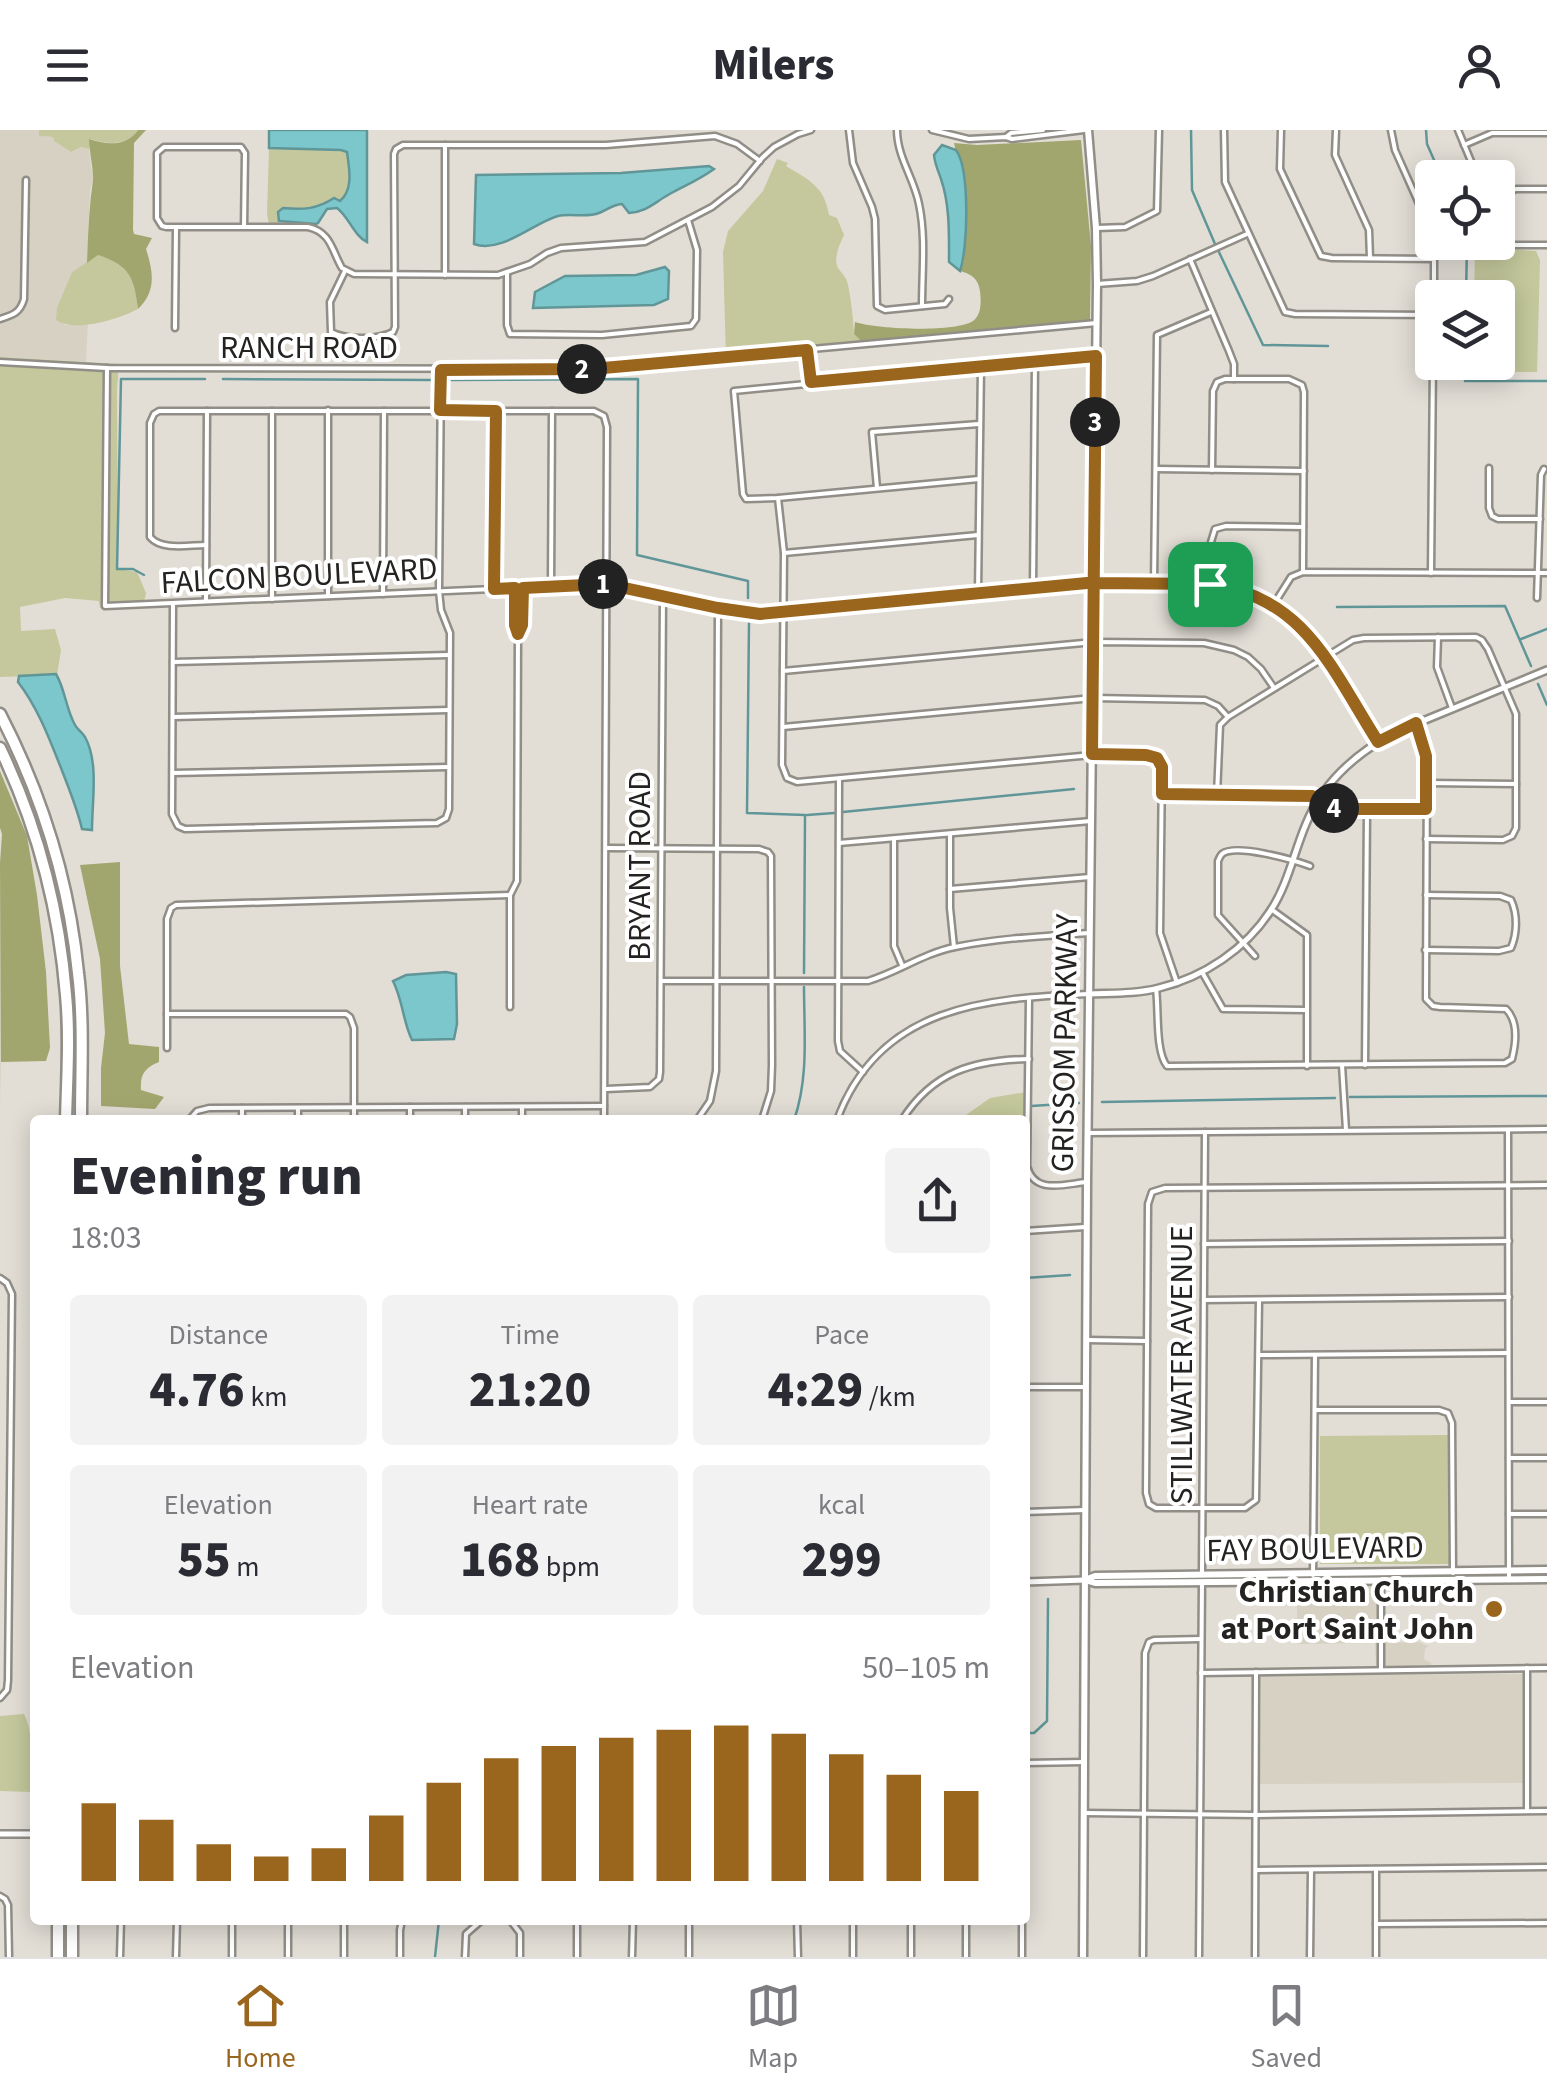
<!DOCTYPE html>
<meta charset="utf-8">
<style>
:root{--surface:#fff;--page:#f2f2f3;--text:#2b2b33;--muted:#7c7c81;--line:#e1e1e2;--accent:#9a661d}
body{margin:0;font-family:"Source Sans 3",sans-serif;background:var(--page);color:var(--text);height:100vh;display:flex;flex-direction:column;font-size:38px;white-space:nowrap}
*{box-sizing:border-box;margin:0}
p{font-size:32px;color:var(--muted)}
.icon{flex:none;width:55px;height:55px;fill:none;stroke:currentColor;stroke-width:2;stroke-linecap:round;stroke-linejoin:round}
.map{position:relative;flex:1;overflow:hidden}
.sheet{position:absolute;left:30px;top:985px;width:1000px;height:810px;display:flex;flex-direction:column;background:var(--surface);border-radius:10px;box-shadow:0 5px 25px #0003}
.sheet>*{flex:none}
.fabs{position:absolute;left:1415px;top:30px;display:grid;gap:20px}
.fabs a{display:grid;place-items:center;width:100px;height:100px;border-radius:10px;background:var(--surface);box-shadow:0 5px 25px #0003;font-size:50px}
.pin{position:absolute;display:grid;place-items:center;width:85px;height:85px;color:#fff;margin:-42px;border-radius:20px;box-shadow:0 5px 15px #0006}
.km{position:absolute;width:50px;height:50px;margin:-25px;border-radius:50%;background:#222;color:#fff;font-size:28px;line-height:50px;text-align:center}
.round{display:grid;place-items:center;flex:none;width:105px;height:105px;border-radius:10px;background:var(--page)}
.headline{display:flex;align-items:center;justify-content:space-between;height:170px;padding:0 40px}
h1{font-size:55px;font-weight:800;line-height:75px}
.metrics{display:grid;grid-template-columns:repeat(3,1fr);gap:15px;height:170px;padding:10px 40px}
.metrics div{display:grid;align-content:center;border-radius:10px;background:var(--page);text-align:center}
.metrics b{font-size:50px;font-weight:800}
.metrics small{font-size:28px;font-weight:400}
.metrics p{font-size:28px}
.chart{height:280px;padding:20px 40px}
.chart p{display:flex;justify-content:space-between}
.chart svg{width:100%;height:180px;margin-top:10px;stroke:var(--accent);stroke-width:6}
header{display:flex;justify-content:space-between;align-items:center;height:130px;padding:0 40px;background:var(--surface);font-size:45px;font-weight:800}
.tabs{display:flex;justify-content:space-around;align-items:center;height:140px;border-top:2px solid var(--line);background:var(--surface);font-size:28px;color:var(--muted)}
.tabs a{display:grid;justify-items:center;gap:5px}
.tabs .selected{color:var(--accent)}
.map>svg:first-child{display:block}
</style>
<header><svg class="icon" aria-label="menu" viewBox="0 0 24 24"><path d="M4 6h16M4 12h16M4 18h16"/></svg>Milers<svg class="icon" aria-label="person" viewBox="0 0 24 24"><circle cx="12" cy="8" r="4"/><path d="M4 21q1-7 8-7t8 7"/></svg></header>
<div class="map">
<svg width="1547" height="1827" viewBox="0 0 1547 1827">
<rect width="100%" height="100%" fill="#e2ded6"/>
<g fill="#d7d1c3">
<path d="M0 0H39V6L53 7 54 11 71 22 81 17 89 19 91 37 94 46 90 60 87 133 72 142 68 152 64 195 88 193 86 232 0 227Z"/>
<path d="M1379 1455V1538H1376L1375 1513 1297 1514V1456Z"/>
<path d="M1383 1455H1385V1513L1419 1512 1428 1516 1425 1519 1424 1529 1431 1533V1537L1384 1538Z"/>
<path d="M1523 1544V1653L1260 1654 1259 1545Z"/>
</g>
<g fill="#c4c89c">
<path d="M39 0H138C126 17 107 14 90 9L89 19 81 17 71 22 54 11 53 7 39 6Z"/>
<path d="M269 18 347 21C349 38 354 59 340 71L334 68C316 79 304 80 283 78L278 82 279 94H269L267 84Z"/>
<path d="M777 29 788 33 786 36C808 49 825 57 829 85L837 88 844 105C840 114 834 125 837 136 838 139 845 146 846 149 850 156 854 196 854 204L862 212 726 229 723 122 728 101 763 61Z"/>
<path d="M1498 111 1507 119 1536 121 1540 130 1537 242H1472L1473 233 1498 232V168L1474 167 1475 122Z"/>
<path d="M98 125C130 136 134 147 138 179 119 189 75 203 56 190L57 178 72 142Z"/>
<path d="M0 227 119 234 117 260 118 439 137 442 146 463 144 472 107 474 109 237 106 236 103 478H100L99 471 65 468 20 477 21 501 55 499 61 520 57 545 0 547Z"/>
<path d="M1026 962 1025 1025V990H959L990 968Z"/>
<path d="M1449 1305 1450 1434H1320V1306Z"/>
<path d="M24 1584C35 1605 31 1638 31 1662L0 1661V1586Z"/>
</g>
<g fill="#a1a66e">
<path d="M138 0H146L134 13 133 100 134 104 152 108 146 119C153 141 157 161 138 179 134 147 130 136 98 125L87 133C88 105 89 77 93 50 94 41 89 21 89 9 107 15 126 17 138 0Z"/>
<path d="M1081 10 1091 116 1090 193 862 212 854 204 855 192C876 199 954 203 973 191 982 185 981 170 980 161 978 148 971 144 960 141L964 130 965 62 954 13 977 15Z"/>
<path d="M0 641 27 706 37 765 46 842 50 918 46 931 1 932V977L0 733 2 704 0 698Z"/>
<path d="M120 732V836L129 914 159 917V932C144 938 140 945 141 960L164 967 155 979 101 976V938L105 903 100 829 80 735Z"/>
</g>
<g fill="#7bc7cb" stroke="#619698" stroke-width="2.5">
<path d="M269 0H367V112C354 106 349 87 337 78L327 79 318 93 316 94 279 91 278 82 283 78C304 80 317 79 334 68L340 71C354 59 349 38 347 22L341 20 269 18Z"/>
<path d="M942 15 956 20C970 39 968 118 960 141L949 132C949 105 950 75 941 49 938 40 935 35 934 25Z"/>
<path d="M709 36 714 39C699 50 684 56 668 65 654 73 646 82 629 83L622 74C611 75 608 80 599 83 587 88 571 83 558 86 533 93 501 124 474 114L476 45 621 43Z"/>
<path d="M665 137 669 141 668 169 654 175 533 178 535 162 565 146 636 145Z"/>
<path d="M56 544C65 559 66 579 75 595 77 599 82 602 85 607 99 632 92 671 92 700L82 699C77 678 69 659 61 638 49 608 38 578 18 552L19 546Z"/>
<path d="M446 842 456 844 457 894 454 909 412 910C403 892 403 871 393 851L406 845Z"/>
</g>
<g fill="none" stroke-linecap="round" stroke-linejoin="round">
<g stroke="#619698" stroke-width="2.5">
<path d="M1191 0 1192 60 1215 114"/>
<path d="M1426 0 1427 14 1442 48"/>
<path d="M1218 120 1263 215 1328 216"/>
<path d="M1466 168 1467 112"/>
<path d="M1465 232V251H1547"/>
<path d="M223 249 435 250"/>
<path d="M448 250 638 249 637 425 748 451V468"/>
<path d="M144 445 133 439H117L121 249H205"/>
<path d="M1337 477 1505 476 1531 536"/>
<path d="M749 491 747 683 805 685 804 843"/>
<path d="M1521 509 1547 499"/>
<path d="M1538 554 1547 575"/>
<path d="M843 682 1074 659"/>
<path d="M807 685 834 683"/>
<path d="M1350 967 1547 966"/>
<path d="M1102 972 1335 968"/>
<path d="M1031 976 1079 973"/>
<path d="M794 990C809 948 804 901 804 857"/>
<path d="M1025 1148 1070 1145"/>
<path d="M1025 1603H1034L1047 1591 1048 1469"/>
<path d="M435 1827 439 1790"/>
</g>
<defs>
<g id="minor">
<path d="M849 0 853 33 872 77 875 89 877 176 885 180 945 174 949 169"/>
<path d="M897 0C897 27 914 48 919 74 926 107 922 142 922 176"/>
<path d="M932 0 969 9 1006 7 1012 9 1084 0"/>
<path d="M1224 0 1225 52 1285 182 1295 184 1432 185"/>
<path d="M1281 0 1280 39 1321 126 1332 128 1434 129"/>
<path d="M1336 0 1335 25 1369 100 1370 128"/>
<path d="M1391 0 1395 20 1432 103"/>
<path d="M1458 0 1478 48"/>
<path d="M1006 7 1011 3 1043 0"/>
<path d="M445 15V145"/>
<path d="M1464 15 1492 3H1547"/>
<path d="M1498 66 1516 59H1547"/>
<path d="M1498 90 1504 112 1510 115H1547"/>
<path d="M244 97 245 23 241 17H164L157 23V88L162 96 166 97H308C331 102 332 121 342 138L354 144 498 145 530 134 547 123 561 118 645 112 712 77 739 56 762 28 774 17 798 4 811 0"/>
<path d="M1097 98 1125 97 1157 81 1159 0"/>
<path d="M1190 129 1229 221 1234 234V249"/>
<path d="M345 141 330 172 331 202C346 210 378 210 393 202L395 197 394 24 396 19 403 15H606L715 6 737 14 760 31"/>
<path d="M507 142V195L510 204 602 205 691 196 696 189 697 120 688 90"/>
<path d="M1097 154 1137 151 1153 146 1247 104"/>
<path d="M1434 168V112"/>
<path d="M0 189C13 185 20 183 24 169L26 50"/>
<path d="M175 198 176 98"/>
<path d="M807 220 811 252"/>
<path d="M0 232 107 238 592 239 1097 193"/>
<path d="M107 238 105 476 606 454 718 478 760 483 1087 453 1209 454 1236 458 1274 474 1292 488 1311 509 1377 612"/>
<path d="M272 281V469"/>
<path d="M1489 338V378L1492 386 1498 389H1540"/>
<path d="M1156 339 1304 341"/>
<path d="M1212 340 1213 261 1217 252 1225 249H1289L1302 255 1304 262 1303 442"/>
<path d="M979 349 778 368 746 369 743 364 734 261 1095 226"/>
<path d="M877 358 872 302 979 294"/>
<path d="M778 368 784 423 782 635 787 648 797 652 1092 625H1146L1157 627 1162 637 1160 803 1177 853"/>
<path d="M206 415C189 415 162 421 150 407V293L154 284 159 281H594L604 286 607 297 604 990"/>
<path d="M784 423 978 405"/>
<path d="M1431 443 1433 232"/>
<path d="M1154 454 1157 205 1211 182"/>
<path d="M1209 454 1211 412 1215 399 1226 396 1303 397"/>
<path d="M551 456 552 281"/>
<path d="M1033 457 1035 232"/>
<path d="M494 459 497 281"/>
<path d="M978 462 981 237"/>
<path d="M383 464 384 281"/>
<path d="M328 466V280"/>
<path d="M1537 468 1541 345 1544 339"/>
<path d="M206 471 207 281"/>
<path d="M173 474 172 684 178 696 185 699 437 693 446 688 449 679 450 503 441 480 439 461 441 240"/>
<path d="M1274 474 1291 447 1303 442 1547 443"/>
<path d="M518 503 521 495 523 459"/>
<path d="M1438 507 1437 537 1452 578"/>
<path d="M173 532 448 525"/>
<path d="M783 541 1094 512 1204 513 1234 520 1248 527 1261 539 1274 558"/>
<path d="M173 587 448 580"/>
<path d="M783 597 1093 568 1205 570 1218 576 1228 587"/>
<path d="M173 643 448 637"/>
<path d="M839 649 838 911 840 921 863 942"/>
<path d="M1427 653 1516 654"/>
<path d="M1163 665 1311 666 1332 677 1341 679H1425"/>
<path d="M1217 665 1220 595 1228 587 1353 510 1364 508 1476 507 1482 510 1488 519 1516 584V698L1512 706 1503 710 1426 709"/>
<path d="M950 704V778L954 817"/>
<path d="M894 709V816L902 835"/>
<path d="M839 713 1091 691"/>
<path d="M606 718 759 719 768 722 771 726 772 935 771 961 762 990"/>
<path d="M950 759 1090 747"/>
<path d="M510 765 517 751 518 503 515 495V458"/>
<path d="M510 765V877"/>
<path d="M1271 779 1307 805V936"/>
<path d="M1425 820 1499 821 1511 818C1517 804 1518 785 1511 770L1500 766 1426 765"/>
<path d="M1255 826 1218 785V731C1219 729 1220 726 1222 724 1235 713 1294 730 1310 736"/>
<path d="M1202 842 1223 879 1305 880"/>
<path d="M662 851H868C898 842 924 823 955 817 999 808 1045 806 1089 803"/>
<path d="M1156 859C1159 880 1155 921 1167 936L1505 933 1512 929C1516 913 1518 891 1506 879L1440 877 1433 876 1426 869 1427 626 1417 593"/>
<path d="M1029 869 1027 1036C1034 1065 1064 1054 1087 1052"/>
<path d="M167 884H346L350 887 354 898V990"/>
<path d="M167 918V789L171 778 176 775 510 765"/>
<path d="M1342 935 1346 1000"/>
<path d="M1365 935 1367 680"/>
<path d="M606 959 650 957 659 949 660 942 663 465"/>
<path d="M189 990 197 981 209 978 604 976"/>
<path d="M242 990V978"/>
<path d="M298 990V978"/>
<path d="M410 990V977"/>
<path d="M465 990V977"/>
<path d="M522 990V977"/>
<path d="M697 990 710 971 716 941 718 478"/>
<path d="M837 990C879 876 985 868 1089 864"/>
<path d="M902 990C933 941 974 930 1029 929"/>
<path d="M1508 1000 1509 1449"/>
<path d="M1088 1003 1547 999"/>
<path d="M1025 1101 1085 1097"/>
<path d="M1204 1114 1509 1111"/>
<path d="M0 1148 7 1153 12 1164 8 1550 7 1560 0 1568"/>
<path d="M1204 1170 1509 1167"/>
<path d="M1259 1170 1256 1370 1245 1378H1156L1149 1374 1146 1363 1148 1074 1152 1062 1165 1058 1547 1055"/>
<path d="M1025 1197V1286"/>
<path d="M1087 1210 1147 1211"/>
<path d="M1259 1225 1508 1223"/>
<path d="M1025 1257H1086"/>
<path d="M1509 1272H1547"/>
<path d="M1315 1280H1439L1448 1283 1452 1293 1453 1443"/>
<path d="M1509 1328H1547"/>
<path d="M1025 1382 1085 1380"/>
<path d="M1509 1384H1547"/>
<path d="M1202 1442 1205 1002"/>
<path d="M1313 1445 1315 1225"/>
<path d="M1381 1450V1540"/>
<path d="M1527 1538V1679"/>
<path d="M1201 1543 1547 1538"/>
<path d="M1025 1633 1084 1632"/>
<path d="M1084 1683 1256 1685 1547 1681"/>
<path d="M1256 1740 1547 1737"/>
<path d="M0 1766 5 1769 8 1775 9 1827"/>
<path d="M510 1790 520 1803V1827"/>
<path d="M797 1790 798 1827"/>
<path d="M853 1790V1827"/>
<path d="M1376 1794 1547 1793"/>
<path d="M120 1827 121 1790"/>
<path d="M176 1827 177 1790"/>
<path d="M232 1827V1790"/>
<path d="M288 1827V1790"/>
<path d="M344 1827V1790"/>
<path d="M400 1827V1800L402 1790"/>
<path d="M465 1827 466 1804 482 1790"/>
<path d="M577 1827V1790"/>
<path d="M632 1827 633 1790"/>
<path d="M689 1827V1790"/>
<path d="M911 1827V1790"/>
<path d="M966 1827V1790"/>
<path d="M1022 1827V1790"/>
<path d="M1143 1827 1145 1523 1149 1512 1154 1510 1201 1509"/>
<path d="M1199 1827 1202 1452"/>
<path d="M1255 1827 1256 1542"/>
<path d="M1310 1827 1311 1740"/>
<path d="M1376 1827V1739"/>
</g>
<g id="tertiary">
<path d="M1089 864C1113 863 1136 864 1159 858 1204 847 1246 819 1271 780 1288 754 1294 722 1306 694 1323 652 1358 622 1396 602L1547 540"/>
<path d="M1025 1452 1085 1450"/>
<path d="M0 1704H35"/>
</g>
<g id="secondary">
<path d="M1085 1450 1095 1446 1547 1440"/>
<path d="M1085 1450 1095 1453 1547 1449"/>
<path d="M1083 1827 1087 1052 1097 154 1096 98 1088 0"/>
</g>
<g id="motorway">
<path d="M0 584C42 665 69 752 78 843 84 891 81 941 81 990"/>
<path d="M0 618C37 695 59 779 66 865 70 906 67 949 66 990"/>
<path d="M58 1827V1790"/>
<path d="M72 1827V1790"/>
</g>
</defs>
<use href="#minor" stroke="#918e87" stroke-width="9"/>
<use href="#tertiary" stroke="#918e87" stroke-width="10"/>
<use href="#secondary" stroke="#918e87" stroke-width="11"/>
<use href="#motorway" stroke="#918e87" stroke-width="15"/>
<use href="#minor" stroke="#fff" stroke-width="4"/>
<use href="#tertiary" stroke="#fff" stroke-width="5"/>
<use href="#secondary" stroke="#fff" stroke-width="6"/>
<use href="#motorway" stroke="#fff" stroke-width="10"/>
</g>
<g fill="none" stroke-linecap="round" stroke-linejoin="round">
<defs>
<path id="route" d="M1210 454 1094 453H1087L760 484 718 478 606 454 523 458 522 495 518 504 515 495V458L494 459 496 281 440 280 441 240 592 239 807 220 811 252 1096 226 1092 624 1146 625 1157 628 1162 637V664L1312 666 1332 677 1341 679H1426V626L1416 593 1378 612C1331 538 1305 467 1210 454"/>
</defs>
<use href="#route" stroke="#fff" stroke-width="20"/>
<use href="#route" stroke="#9a661d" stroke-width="12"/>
</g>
<circle fill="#9a661d" stroke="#fff" stroke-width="4" cx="1494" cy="1479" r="10"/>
<g text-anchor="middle" stroke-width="8" stroke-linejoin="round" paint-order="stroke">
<g font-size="32" fill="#252321" stroke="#fff">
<text x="309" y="228">RANCH ROAD</text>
<text transform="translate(299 445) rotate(-3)" y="11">FALCON BOULEVARD</text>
<text transform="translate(639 736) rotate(-90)" y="11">BRYANT ROAD</text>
<text transform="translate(1064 913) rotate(-89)" y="11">GRISSOM PARKWAY</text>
<text transform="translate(1181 1235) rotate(-90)" y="11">STILLWATER AVENUE</text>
<text transform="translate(1315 1418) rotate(-1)" y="11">FAY BOULEVARD</text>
</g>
<g font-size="32" font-weight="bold" fill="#252321" stroke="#fff" text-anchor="end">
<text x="1474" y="1472">Christian Church<tspan x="1474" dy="37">at Port Saint John</tspan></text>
</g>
</g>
</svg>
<div class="fabs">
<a><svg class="icon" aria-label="locate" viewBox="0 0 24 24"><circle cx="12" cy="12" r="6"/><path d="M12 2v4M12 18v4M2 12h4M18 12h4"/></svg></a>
<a><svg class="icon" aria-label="layers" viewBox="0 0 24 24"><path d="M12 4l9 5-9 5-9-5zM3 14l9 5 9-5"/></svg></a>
</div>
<div class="pin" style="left:1210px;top:454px;background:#1e9e55"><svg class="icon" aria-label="arrive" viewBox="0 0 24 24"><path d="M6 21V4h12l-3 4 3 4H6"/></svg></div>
<b class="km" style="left:603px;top:454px">1</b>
<b class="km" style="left:582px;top:239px">2</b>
<b class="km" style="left:1095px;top:292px">3</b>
<b class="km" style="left:1334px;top:678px">4</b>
<section class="sheet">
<div class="headline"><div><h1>Evening run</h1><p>18:03</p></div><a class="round"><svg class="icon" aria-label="share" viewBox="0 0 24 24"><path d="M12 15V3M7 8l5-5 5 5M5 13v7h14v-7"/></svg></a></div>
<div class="metrics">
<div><p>Distance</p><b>4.76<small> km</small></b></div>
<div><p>Time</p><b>21:20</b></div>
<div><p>Pace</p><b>4:29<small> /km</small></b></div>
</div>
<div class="metrics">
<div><p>Elevation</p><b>55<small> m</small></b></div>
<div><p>Heart rate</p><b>168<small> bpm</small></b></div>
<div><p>kcal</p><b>299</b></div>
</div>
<div class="chart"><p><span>Elevation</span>50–105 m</p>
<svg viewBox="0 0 160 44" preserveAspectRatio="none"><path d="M5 44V25M15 44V29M25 44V35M35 44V38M45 44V36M55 44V28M65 44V20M75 44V14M85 44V11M95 44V9M105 44V7M115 44V6M125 44V8M135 44V13M145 44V18M155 44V22"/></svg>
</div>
</section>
</div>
<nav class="tabs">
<a class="selected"><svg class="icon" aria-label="home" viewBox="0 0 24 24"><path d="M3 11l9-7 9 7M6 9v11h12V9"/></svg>Home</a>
<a><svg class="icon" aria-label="map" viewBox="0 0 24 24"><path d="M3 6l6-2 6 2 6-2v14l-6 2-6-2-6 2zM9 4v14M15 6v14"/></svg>Map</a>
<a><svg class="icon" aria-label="saved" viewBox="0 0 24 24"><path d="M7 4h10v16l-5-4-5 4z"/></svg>Saved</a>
</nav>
